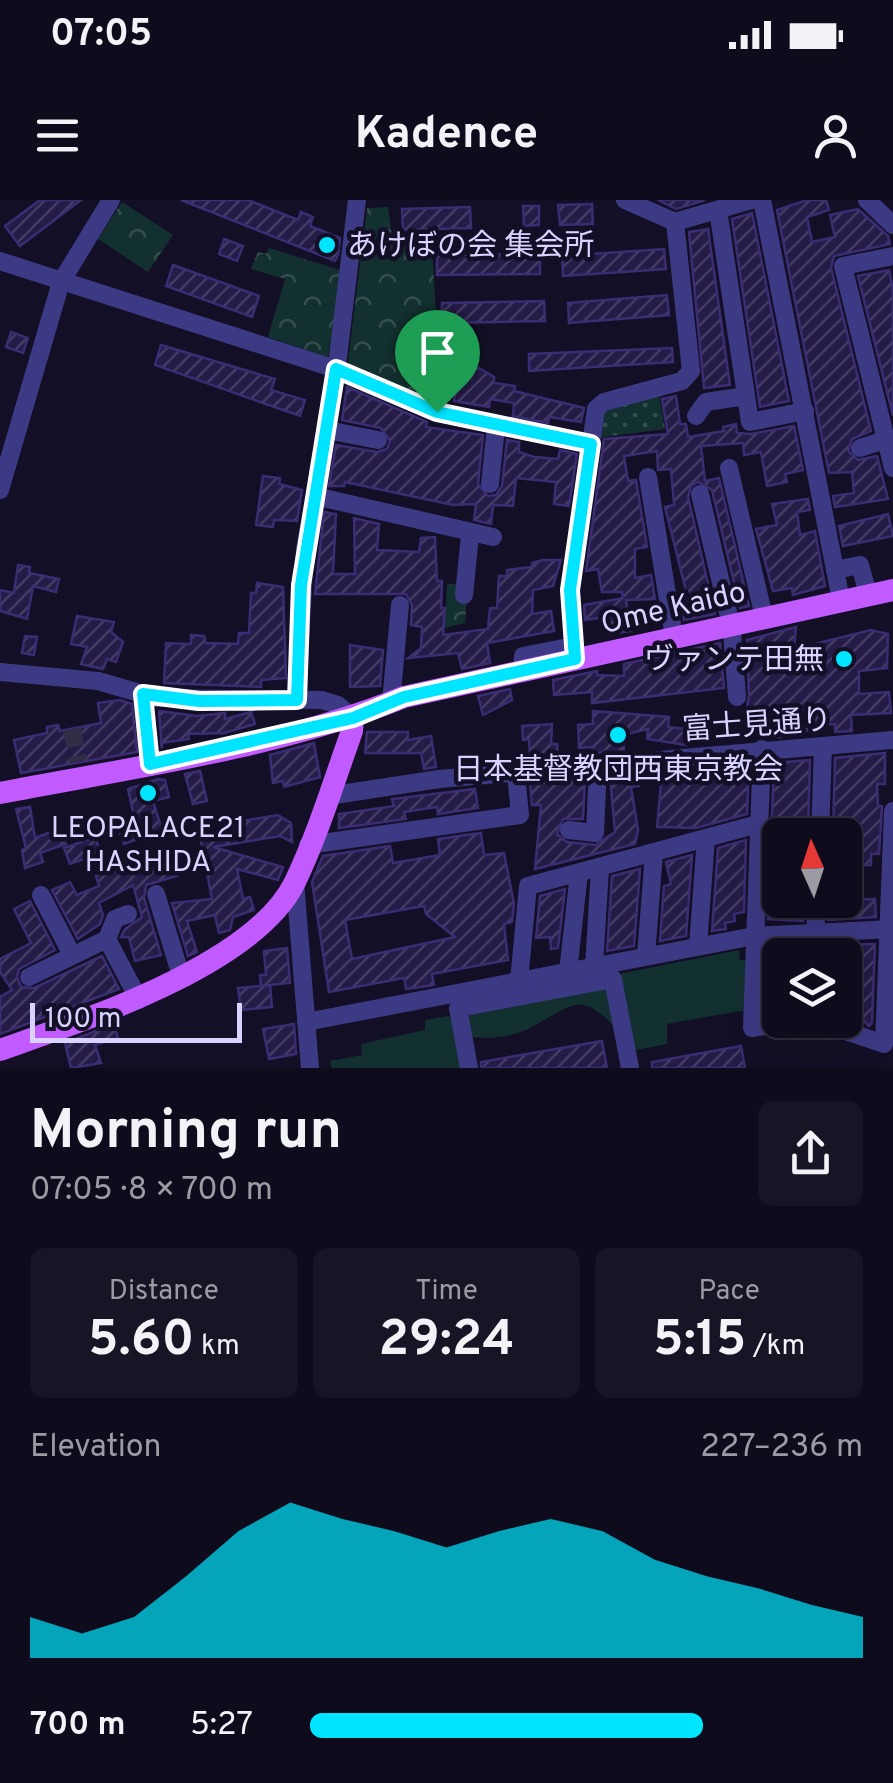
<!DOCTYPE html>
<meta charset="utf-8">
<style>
:root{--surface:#0e0b1c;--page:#171425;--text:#f1f3f6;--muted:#9b9ba3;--line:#2e2b3b;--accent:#00e5ff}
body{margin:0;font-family:Overpass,"Noto Sans JP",sans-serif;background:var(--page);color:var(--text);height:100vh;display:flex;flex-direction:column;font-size:38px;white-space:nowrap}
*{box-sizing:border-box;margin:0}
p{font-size:32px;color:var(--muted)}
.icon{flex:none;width:55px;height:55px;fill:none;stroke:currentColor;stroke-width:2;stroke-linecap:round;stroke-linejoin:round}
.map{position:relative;height:868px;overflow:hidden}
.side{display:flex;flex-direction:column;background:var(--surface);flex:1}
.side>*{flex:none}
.needle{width:65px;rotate:357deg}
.tools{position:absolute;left:762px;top:618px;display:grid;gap:20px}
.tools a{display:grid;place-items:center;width:100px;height:100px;border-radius:15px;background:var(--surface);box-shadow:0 10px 40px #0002,0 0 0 2px var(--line);font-size:50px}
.scale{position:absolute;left:30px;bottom:25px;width:212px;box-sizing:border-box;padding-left:10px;border:5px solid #d9d4ff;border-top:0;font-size:28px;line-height:35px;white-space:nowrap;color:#d9d4ff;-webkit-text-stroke:8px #130f26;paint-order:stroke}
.pin{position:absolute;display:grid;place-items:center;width:85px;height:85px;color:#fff;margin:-102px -42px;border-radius:50% 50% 50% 0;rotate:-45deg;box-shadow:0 0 10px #0007}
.pin .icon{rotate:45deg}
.round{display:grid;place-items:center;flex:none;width:105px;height:105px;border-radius:15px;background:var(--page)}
.summary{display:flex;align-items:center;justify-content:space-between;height:170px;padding:0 30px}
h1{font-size:55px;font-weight:700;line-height:75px}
.metrics{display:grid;grid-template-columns:repeat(3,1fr);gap:15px;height:170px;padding:10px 30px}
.metrics div{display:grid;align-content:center;border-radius:15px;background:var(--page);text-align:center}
.metrics b{font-size:50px;font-weight:700}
.metrics small{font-size:28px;font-weight:400}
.metrics p{font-size:28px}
.chart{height:280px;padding:20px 30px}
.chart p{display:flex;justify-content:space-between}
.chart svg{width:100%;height:180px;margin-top:10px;fill:var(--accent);opacity:.7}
ul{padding:0 30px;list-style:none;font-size:32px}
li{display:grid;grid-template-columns:160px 120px 1fr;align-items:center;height:75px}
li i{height:25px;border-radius:12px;background:var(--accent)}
.status{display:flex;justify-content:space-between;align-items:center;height:70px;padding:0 50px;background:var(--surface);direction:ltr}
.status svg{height:28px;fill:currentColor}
header{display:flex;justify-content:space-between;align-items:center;height:130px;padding:0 30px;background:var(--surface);font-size:45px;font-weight:700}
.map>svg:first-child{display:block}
</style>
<div class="status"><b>07:05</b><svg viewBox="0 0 49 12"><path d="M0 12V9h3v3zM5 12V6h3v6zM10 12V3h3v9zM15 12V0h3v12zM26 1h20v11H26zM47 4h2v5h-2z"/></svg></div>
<header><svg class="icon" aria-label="menu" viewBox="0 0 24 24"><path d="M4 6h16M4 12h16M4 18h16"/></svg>Kadence<svg class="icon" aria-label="person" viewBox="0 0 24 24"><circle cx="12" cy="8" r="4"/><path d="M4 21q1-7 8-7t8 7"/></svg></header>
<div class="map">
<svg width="893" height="868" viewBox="0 0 893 868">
<defs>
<pattern id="grass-dots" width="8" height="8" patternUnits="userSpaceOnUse" patternTransform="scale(2.5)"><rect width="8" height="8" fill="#12302f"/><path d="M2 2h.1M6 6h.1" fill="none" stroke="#344d4e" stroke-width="1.8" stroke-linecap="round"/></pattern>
<pattern id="park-crowns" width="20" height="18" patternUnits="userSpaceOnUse" patternTransform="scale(2.5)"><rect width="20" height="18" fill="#12302f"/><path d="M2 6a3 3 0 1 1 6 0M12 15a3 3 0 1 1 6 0" fill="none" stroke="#344d4e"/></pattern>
<pattern id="building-hatch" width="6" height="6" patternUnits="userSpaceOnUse" patternTransform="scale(2.5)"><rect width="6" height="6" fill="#241b47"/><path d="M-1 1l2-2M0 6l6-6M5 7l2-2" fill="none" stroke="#433b63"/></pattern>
</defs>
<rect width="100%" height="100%" fill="#130f26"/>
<path fill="url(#grass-dots)" d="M659 195 665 229 596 238 605 211Z"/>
<g fill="url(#park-crowns)">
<path d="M122 2 173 35 148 72 98 39Z"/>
<path d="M388 7 393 44 432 48 438 145 413 139 415 194 351 167 348 161 367 8Z"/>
<path d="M269 48 343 71 328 157 268 137 285 79 251 69 258 52 266 54Z"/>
<path d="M447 384H462L467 395 465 423 445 428Z"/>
</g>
<g fill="#12302f">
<path d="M739 750 740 760H746V810L667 824V844L631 851 619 774Z"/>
<path d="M603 786 609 791 614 827C580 788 568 808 532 827 511 838 491 839 469 837L468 811Z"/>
<path d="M448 816 454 819 463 868H332L330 861 362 855 361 844 425 830V820Z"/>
</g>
<g fill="url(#building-hatch)" stroke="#3b2d73" stroke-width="2.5" fill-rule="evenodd">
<path d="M40 0H81L20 46 5 26Z"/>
<path d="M181 0H248L298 20 301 12 313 17 310 26 340 38 338 55 335 61Z"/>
<path d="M658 0H705L676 9Z"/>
<path d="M807 0H826L829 10 807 17 812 42 835 37 830 15 858 9 888 36 890 44 834 56 831 68 871 231 852 239 848 251 858 260 877 256 888 299 835 307 833 296 854 293 852 272 829 273 777 10Z"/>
<path d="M592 4 593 24 560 25 558 5Z"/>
<path d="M523 6H539V25L524 26Z"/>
<path d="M470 7 471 28 403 30 402 9Z"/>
<path d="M752 13 789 201 760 207 732 19Z"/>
<path d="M708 29 730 185 704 188 689 32Z"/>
<path d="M224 39 243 46 237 61 219 54Z"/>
<path d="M664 49 666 69 563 76 562 56Z"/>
<path d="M540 54V74L437 75V55Z"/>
<path d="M173 65 259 96 252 117 166 86Z"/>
<path d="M889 70 893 90V216L858 76Z"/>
<path d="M667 95 669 115 569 123 568 103Z"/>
<path d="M544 101 545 121 442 123V103Z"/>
<path d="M11 132 28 138 23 153 6 147Z"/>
<path d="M418 144 444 154 452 153 450 159 477 167 494 177V183L515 186 514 191 584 208 581 222 549 217 548 223 513 216 514 203 490 199 489 207 454 201 458 176 430 168 429 190 418 189V157L414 155Z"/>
<path d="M161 145 275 179 271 190 305 200 300 216 155 165Z"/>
<path d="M672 148 673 162 529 171V154Z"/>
<path d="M347 187 427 222 426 227 483 235 478 284 488 296 496 295 502 286 507 240 519 242V252L534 257 558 259 560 250 577 254 569 306 554 304 556 282 516 278 513 306 493 305 491 324 474 320 476 304 453 305 345 282 344 286H329L336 245 377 252 387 249 390 241 381 228 342 220Z"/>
<path d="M676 196 680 224H686L688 237 724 231 723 227 736 224 737 233 751 234 794 226 803 270 785 274 787 282 767 286 761 252 744 255 743 243 701 246 705 281 719 278 749 406 740 408 712 290 698 282 691 286 688 297 715 414 684 420 680 397 687 395 665 307 674 305 671 269 658 270 657 251 624 256 628 281 636 280 647 347 635 349V378L651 375 655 399 626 400 631 431 608 434 605 417 585 420 584 405 623 398 622 392H602L598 369 586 371 604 239 668 234 662 199Z"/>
<path d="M263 276 280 278 279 284 302 290 297 321 274 320 273 327 256 325Z"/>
<path d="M808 299 810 310 797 312 800 335 815 331 825 386 793 395 792 388 773 391 756 329 777 325 772 304Z"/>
<path d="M324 312 336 314 333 374H355L354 318 379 324 377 350 419 352 421 338 435 337 437 381H442L441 408H445L443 435 488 429 490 408H497L499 376H507V370L532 367V363L543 360H561L553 386 533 390 532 414 551 411 554 431 487 443 490 463 462 469 458 453 408 458 421 448 422 427 411 425 412 405 406 394H315Z"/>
<path d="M888 314 893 336 843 346 839 326Z"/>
<path d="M18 365 30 367 29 373 59 379 56 392 33 386 27 419 0 411V390L14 393Z"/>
<path d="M257 383 283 387 286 478 261 480V487L164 483 166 443 191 444V435L204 436 206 443 238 444 239 433H249L251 393H256Z"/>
<path d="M77 416 114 422 111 432 123 442 116 462 107 459 103 469 81 464 87 447 71 444Z"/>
<path d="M796 427 794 449 871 430 888 434 887 468 859 471V494L889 492 891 513 851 515 852 531 835 532V524L809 525V531L788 530V536L773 538V520L745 519 749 496 747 440Z"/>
<path d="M25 436 37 437 34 455 22 453Z"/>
<path d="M720 443 724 488 592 503V492L554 495 553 480 597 471V475L624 476V464Z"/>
<path d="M350 445 383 450 380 486 350 487Z"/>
<path d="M510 489 512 500 483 515 478 496Z"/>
<path d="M120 500 132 504 137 552 21 573 14 540 47 533V527L58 525 60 531 101 523 98 503Z"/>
<path d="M159 511 197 516 225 513V519L251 512 255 524 224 533 188 534 189 539 161 543 162 548Z"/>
<path d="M593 511 669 517 668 527 687 529 686 545 647 539 648 529 623 535 624 551 593 553 592 547 579 548 578 525 593 524Z"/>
<path d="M552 524 551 544H557L558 556 530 559 529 539 523 540 522 526Z"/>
<path d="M367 532H408V540L431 536 436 567 424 569 421 553H365Z"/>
<path d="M314 543 320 577 284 587 283 581 273 583 270 555Z"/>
<path d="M885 553V584H877L878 606H882L879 654H871V665L858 666V658L845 659V635L833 634 835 558Z"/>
<path d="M810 560 808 629 784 627 780 642H771L774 563Z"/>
<path d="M749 565 747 614 696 628 657 627 662 572 714 575 715 568Z"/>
<path d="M200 571 207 601 193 604 185 574Z"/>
<path d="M640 574 639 586 631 587 638 630 635 644 535 669 541 605H532L530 584 585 579 583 619H563L557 634 567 642 595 645 615 632 610 577Z"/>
<path d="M158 579 165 580 169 597 153 601 162 630 124 644 118 626 135 621 128 589Z"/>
<path d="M475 589 478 608 438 614 437 607 404 612 406 619 339 628V614L394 606 392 599Z"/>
<path d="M30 607 35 638 53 631 55 636 62 634 66 644 40 653 43 662 25 668 22 650 26 648 16 609Z"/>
<path d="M225 614 236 622 278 615 291 623 292 642 280 636 213 647 283 667 278 680 237 669 243 699 250 697 254 710 233 717 230 730 219 733 215 715 187 721 197 752 188 756 172 703 212 699 200 637 228 631Z"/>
<path d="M481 633 484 655 504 653 514 704 512 722 504 724 508 760 432 774 434 785 406 789 404 778 329 792 312 682 323 656 390 646 393 663 440 655 438 639ZM424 706 426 714 455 737 352 759 345 720Z"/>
<path d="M95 637 101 653 70 664 64 648Z"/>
<path d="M746 640 744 712 734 714 735 721 725 723 726 729 712 731 718 648Z"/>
<path d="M140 655 143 664 171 656 177 676 146 685 144 698 161 755 135 761 129 737H121L125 729 142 717 133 685 99 703 103 715 100 724 78 739 52 690 70 682 77 695 99 686 96 676Z"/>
<path d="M692 655 686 736 660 741 664 686 671 684 666 662Z"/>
<path d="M640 669 634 746 607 751 612 676Z"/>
<path d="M770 672H780V704H804L803 721 768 719Z"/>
<path d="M565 689 558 748 551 749 550 737 536 738 540 696Z"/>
<path d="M875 699 876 717 828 720 832 700Z"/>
<path d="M30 701 55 750 19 769 17 777 21 787 34 788 102 756 119 789 0 834V797L12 790 0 772V759L31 743 14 709Z"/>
<path d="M875 744 872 822 869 826 862 819 845 818V755H827V745Z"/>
<path d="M287 748 290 783 261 786 260 775H266L264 751Z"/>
<path d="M270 785 272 807 241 810 238 788Z"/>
<path d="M114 824 118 838 95 845 101 863 71 868 65 843Z"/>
<path d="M294 824 296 854 269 859 263 829Z"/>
<path d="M602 841 607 868H481V862Z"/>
<path d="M741 846 745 868H652V862Z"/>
</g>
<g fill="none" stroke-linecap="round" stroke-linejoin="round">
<path stroke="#312d47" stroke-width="18" stroke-dasharray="18 9" stroke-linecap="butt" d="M72 529 78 561"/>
<g stroke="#3d3a85" stroke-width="18">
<path d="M625 0 675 22 751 0"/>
<path d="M762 0 841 400"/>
<path d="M867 0 893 25"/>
<path d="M718 10 750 222 805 211"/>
<path d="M893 56 843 66 893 268"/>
<path d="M0 61 336 169 437 213 591 244"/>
<path d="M696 216 706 202 746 196"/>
<path d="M327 230 378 240"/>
<path d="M860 248 885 240"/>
<path d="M729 268 764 417"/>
<path d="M648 277 674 437"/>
<path d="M490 284 496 227"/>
<path d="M0 290 61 82 111 0"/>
<path d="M700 294 731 425"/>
<path d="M315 296 493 337"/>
<path d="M835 370 860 365 868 394"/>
<path d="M464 395 470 335"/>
<path d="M732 432 737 497"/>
<path d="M575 459 570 390 596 209 604 202 682 181 691 171 675 22"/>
<path d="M522 471 523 456 574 446"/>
<path d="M0 472 98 481 157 498 322 500 338 505 353 518"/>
<path d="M143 494 151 564"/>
<path d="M297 500 305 349 335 182 357 0"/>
<path d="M391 502 400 405"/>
<path d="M762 549 752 828 801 820"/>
<path d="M328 596 439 579 893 540"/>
<path d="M569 630 595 633 598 565"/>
<path d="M820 635 823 546"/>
<path d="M308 645 520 615 516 573"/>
<path d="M295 682 310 868"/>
<path d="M156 694 181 776"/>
<path d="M41 695 72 755"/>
<path d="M128 714 115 719 107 739 139 800"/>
<path d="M698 746 706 638"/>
<path d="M814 755 817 700"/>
<path d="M646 756 654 653"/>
<path d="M594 767 600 668"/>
<path d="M568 772 579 673"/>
<path d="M29 777 107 739"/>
<path d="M519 781 528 686 758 624"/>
<path d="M813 820 884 844 893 611"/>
<path d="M306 822 754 736 893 729"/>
<path d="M469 868 458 808 613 779 630 868"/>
</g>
<g stroke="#c25bff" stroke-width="22">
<path d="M0 593C134 567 277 548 404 497L893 390"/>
<path d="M0 850C82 821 255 765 295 682 318 634 334 581 352 531L353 518"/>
</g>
</g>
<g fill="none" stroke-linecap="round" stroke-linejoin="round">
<defs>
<path id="route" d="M336 169 437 212 591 244 570 390 575 459 404 497 353 518 150 564 143 494 199 501 297 500 301 385Z"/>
</defs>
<use href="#route" stroke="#fff" stroke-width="20"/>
<use href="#route" stroke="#00e5ff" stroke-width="12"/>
</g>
<g fill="#00e5ff" stroke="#130f26" stroke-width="4">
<circle cx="327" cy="45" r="10"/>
<circle cx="844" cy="459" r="10"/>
<circle cx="618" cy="535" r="10"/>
<circle cx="148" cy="593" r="10"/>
</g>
<g text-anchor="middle" stroke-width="9" stroke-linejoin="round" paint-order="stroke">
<g font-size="30" fill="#d9d4ff" stroke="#130f26">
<text x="347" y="55" text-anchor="start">あけぼの会 集会所</text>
<text x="824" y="469" text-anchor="end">ヴァンテ田無</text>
<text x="618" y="579">日本基督教団西東京教会</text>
<text x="148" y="637">LEOPALACE21<tspan x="148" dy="34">HASHIDA</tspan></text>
</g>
<g font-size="30" fill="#d9d4ff" stroke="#130f26">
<text transform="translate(673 407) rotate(-13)" y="10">Ome Kaido</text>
<text transform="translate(757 524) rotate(-4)" y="10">富士見通り</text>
</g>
</g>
</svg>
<div class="tools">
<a><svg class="needle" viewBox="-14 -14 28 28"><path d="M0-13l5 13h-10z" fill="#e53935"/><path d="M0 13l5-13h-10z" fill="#9b9ba3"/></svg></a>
<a><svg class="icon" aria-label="layers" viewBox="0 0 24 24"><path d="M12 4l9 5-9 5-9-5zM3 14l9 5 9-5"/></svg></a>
</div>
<div class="scale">100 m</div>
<div class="pin" style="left:437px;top:212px;background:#1e9e55"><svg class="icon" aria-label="arrive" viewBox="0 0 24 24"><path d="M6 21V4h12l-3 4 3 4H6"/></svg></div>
</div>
<section class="side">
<div class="summary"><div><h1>Morning run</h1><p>07:05 · 8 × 700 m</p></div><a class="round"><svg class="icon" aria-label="share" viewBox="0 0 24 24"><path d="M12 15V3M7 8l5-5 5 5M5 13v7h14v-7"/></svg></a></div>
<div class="metrics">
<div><p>Distance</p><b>5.60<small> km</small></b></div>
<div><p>Time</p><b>29:24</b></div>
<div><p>Pace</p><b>5:15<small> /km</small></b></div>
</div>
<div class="chart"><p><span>Elevation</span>227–236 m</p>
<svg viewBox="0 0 160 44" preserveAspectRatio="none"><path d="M0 44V34L10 38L20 34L30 24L40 13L50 6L60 10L70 13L80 17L90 13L100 10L110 13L120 20L130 24L140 27L150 31L160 34V44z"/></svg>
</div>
<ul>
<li><b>700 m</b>5:27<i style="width:71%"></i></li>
</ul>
</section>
